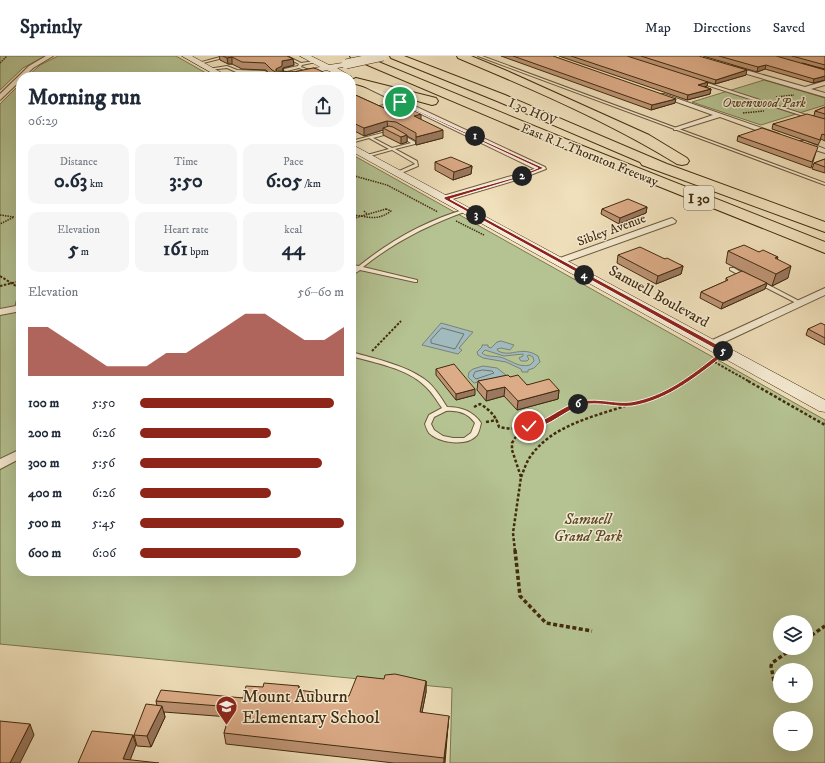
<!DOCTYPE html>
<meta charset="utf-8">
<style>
:root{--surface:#fff;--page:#f6f6f7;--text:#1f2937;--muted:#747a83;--line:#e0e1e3;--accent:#8f2418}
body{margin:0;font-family:"IM FELL DW Pica",serif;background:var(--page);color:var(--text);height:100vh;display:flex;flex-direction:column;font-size:15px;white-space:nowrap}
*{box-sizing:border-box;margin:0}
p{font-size:13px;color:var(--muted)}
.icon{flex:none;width:22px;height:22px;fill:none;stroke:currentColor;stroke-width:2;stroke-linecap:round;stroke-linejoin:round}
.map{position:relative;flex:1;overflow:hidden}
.details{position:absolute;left:16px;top:16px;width:340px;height:504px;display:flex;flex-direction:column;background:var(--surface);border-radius:16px;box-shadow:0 4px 16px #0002}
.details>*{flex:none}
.controls{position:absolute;left:773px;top:559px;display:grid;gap:8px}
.controls a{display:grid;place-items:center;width:40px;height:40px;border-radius:50%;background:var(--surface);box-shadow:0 4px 16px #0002;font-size:20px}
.pin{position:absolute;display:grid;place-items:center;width:34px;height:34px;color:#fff;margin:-17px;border:2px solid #fff;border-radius:50%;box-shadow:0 1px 4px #0007}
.km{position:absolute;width:20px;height:20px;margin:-10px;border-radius:50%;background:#222;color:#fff;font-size:11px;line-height:20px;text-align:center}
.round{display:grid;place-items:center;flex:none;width:42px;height:42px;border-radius:16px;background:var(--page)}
.headline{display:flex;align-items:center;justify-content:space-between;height:68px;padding:0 12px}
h1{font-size:22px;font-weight:800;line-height:30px}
.stats{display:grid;grid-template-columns:repeat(3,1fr);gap:6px;height:68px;padding:4px 12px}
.stats div{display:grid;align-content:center;border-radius:10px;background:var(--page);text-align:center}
.stats b{font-size:20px;font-weight:800}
.stats small{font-size:11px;font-weight:400}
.stats p{font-size:11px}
.chart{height:112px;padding:8px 12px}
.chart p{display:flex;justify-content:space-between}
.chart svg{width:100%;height:72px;margin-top:4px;fill:var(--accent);opacity:.7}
ul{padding:0 12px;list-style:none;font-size:13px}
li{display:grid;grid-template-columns:64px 48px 1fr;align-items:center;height:30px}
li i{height:10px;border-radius:5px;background:var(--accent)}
header{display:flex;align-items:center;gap:24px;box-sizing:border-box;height:56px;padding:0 20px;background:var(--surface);border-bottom:1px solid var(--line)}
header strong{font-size:19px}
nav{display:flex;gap:22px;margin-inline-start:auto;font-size:14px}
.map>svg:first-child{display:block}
</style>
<header>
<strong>Sprintly</strong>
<nav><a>Map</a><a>Directions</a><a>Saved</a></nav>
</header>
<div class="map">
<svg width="825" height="707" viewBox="0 0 825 707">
<rect width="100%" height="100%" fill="#f0e0bb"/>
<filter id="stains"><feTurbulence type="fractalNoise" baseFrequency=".005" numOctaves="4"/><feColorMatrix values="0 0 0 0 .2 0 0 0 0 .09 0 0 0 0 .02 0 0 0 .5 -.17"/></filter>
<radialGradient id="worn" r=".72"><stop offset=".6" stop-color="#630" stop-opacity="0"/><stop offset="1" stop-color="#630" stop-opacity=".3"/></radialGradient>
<g fill="#b5c393" stroke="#7c7850" fill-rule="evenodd">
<path d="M0 0H45L23 12 0 34Z"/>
<path d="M58 0H176L213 21H27L40 9Z"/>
<path d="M764 24 825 42V49L761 69 692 46Z"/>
<path d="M21 27V515H351V98L825 364V707H450L452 632 0 588V48ZM780 566H806V592H780ZM780 614H806V640H780ZM780 662H806V688H780Z"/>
</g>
<g fill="#a1babd" stroke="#7b8177" fill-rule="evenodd">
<path d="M441 267 473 276 459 292 462 294 458 298 422 289Z"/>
<path d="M501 285 514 289 510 294 501 292 497 293 498 295C512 302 521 289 538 300L540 306 534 312 528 314V316H522L521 313 506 306 483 302 478 299 477 296 482 291V289H488V291L491 292 497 286ZM485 294 504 300 523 298V300L519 302 521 305H527L529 303 527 300 529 299 533 301 534 305 530 309C518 312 511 304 500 301 494 300 486 301 482 297Z"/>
<path d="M483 310 497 312 506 319 474 327 468 321 469 316 473 313Z"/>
</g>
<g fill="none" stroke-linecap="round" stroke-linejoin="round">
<g stroke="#727366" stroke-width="1">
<path d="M442 272 464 278 455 293 431 287V284Z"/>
<path d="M483 314 492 315 494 317 476 323 473 320 475 316Z"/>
</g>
<defs>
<g id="lane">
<path d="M220 0H222L223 2 199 8 198 7 220 1Z"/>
<path d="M284 0H289V1L301 7 315 5 316 6 302 9 301 11 309 14V16L299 12 287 15V16L292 19 290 20 284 17V13L298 10 299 8Z"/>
<path d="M478 0H482L825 127V129Z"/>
<path d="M227 10 237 14 265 15 271 21H267L263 17 236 16 227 12 209 14 208 13Z"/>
<path d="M239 16 240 18 223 21 221 20Z"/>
<path d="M701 25 825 65V67L700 27 699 26Z"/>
<path d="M400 45H401V47L378 52 376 51Z"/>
<path d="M390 75 392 76 391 77 373 82 392 92 411 87 399 80V78H401L415 86V88L395 93 417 105 418 110 399 118H397V116L415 108 414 107 392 94 367 101V99L389 93 369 82 351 87V85Z"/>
<path d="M466 153H467V155C430 168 394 186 363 211L417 224V226H415L360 214 351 220V217L356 213 351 211V209L359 210C390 185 427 164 466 153Z"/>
<path d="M730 212H734L747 220 745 221H743L730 214Z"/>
<path d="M757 225H761L803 247 800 249 798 248 757 227Z"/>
<path d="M19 235H21V250L20 254 18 255 15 253Z"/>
<path d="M351 296C376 303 409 310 428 326 436 333 442 343 447 351 461 351 473 355 481 367 480 371 479 376 477 379 467 391 439 387 429 377 427 374 426 371 425 368L429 359 442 352C437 345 432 336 425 330 407 312 375 307 351 300ZM446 355C458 354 468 357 475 367L471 377 464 382H453L443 380 434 374 431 368 434 361Z"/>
</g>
<g id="street">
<path d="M46 0H53L33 12 24 21H21V24L0 44V38L29 10Z"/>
<path d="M732 10 805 31 825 25V29L811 33 825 37V41L730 13 729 12Z"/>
<path d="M357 23 545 111 546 113 520 123 449 144H443L442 142 443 140 535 113 355 26 354 25Z"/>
<path d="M660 38H664L779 78 775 80H772L720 61 678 74H674V72L713 59 660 40Z"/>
<path d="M799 85H805L825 93V97L799 89Z"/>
<path d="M672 162 676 165 675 167 563 207H557L555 205 557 203Z"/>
<path d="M825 232V239L716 290H708L707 288 708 286Z"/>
<path d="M21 249V255L0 259V253Z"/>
<path d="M21 393V402L0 413V403Z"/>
</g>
<g id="secondary">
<path d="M182 0H192L229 21H219Z"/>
<path d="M300 0H311L329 9 349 6 350 8 349 10 337 12 352 21 351 23V21H341L327 14 295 21H278L282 18 320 11Z"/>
<path d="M351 88 825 344V356L819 355 351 95Z"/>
</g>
<g id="highway">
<path d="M350 0H364L578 88 825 186V197L568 94 351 2Z"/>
<path d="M390 0H404L505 39 667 108 825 166V176L642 109 640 106 497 45 391 2Z"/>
<path d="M457 0H471L507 15 649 79 687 102 689 105 687 108 682 109 677 108C609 66 532 33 458 2Z"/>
<path d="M356 22 436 42 438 45 436 48 432 49 352 27 351 24Z"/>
</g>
</defs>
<use href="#lane" stroke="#6e5939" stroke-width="2"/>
<use href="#street" stroke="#6e5939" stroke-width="2"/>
<use href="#secondary" stroke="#422c0e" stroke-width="1"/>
<use href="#highway" stroke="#422c0e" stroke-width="2"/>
<g stroke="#422c0e" stroke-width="1.5" stroke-dasharray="1.5 1" stroke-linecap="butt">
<path d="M0 7 7 0"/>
<path d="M776 41 794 39"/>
<path d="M743 57 764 55"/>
<path d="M351 119 387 129 438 156"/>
<path d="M386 153 391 155C382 162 373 163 362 160Z"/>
<path d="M364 155 367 158"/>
<path d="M0 159 14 161 0 168"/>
<path d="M351 159 362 160"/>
<path d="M351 163 362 160"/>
<path d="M456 165 484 179"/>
</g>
<g stroke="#422c0e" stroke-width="2" stroke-dasharray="2.5 1.5" stroke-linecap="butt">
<path d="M0 220 16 230"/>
<path d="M0 230 21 225"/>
<path d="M372 295 401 265"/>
<path d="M711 304 750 326"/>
<path d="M685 326 713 305"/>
</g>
<g stroke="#422c0e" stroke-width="2.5" stroke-dasharray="3 2" stroke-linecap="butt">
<path d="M748 325 825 369"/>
<path d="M474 351 480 348C490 354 496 360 499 371 517 375 536 371 552 362 562 356 570 350 582 348 596 345 610 348 624 348 647 348 668 337 686 325"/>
<path d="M486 366 497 364"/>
<path d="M521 421C524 414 526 407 530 401 552 369 593 361 628 349"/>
<path d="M515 495 513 477 521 421 512 394V387L517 379V372"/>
</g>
<g stroke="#422c0e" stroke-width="3.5" stroke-dasharray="4 2.5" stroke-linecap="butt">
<path d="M515 494 520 540 546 567 592 575"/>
<path d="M806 583 825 570"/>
<path d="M780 626 774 625 771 610 772 607 793 592"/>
<path d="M806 630H808"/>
</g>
<use href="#lane" fill="#f5ebd3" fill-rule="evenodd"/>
<use href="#street" fill="#f5ebd3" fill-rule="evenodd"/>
<use href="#secondary" fill="#f5ebd3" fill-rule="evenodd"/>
<use href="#highway" fill="#f0e0bb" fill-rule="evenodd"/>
<defs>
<path id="secondary-bridge" d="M346 8 383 0"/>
</defs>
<use href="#secondary-bridge" stroke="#422c0e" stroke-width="10" stroke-linecap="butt"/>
<use href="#secondary-bridge" stroke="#f5ebd3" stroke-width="9"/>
</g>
<g fill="#bd9475" stroke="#422c0e">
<path d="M219 0H287L293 3 294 9 283 12V15L333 21H272L266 14 242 13 232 8H228L220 4Z"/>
<path d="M501 0H553L675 47 651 54Z"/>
<path d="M559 0H699L746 19 715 28 708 26 707 30 705 31 711 33 710 38 687 44Z"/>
<path d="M703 0H825V13L802 7 825 14V24L813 27 765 13 757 16Z"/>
<path d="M351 37 384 52 421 64 443 82 416 89V85L407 80V86L401 88 383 79V74L364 80 351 73Z"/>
<path d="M825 51V85L821 83 818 89 772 73 773 68 814 60 815 55Z"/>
<path d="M738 80 816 96 811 112 737 85Z"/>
<path d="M825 103V117L812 113 814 107Z"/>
<path d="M435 106 472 110 471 118 453 124 435 114Z"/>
<path d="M647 151 646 157 619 168 601 158 602 153Z"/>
<path d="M728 195 759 196 778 201 777 204 788 222 772 230 726 207Z"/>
<path d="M618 199 665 203 683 210 681 218 656 228 617 207Z"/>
<path d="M726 222 767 227 765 233 721 253 700 242 701 236 726 225Z"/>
<path d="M825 269V289L806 279 808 273Z"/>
<path d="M436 313 475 339 456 344 436 319Z"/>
<path d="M510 321 527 329 559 334 558 343 517 354 504 340 486 345 477 334 478 325Z"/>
<path d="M384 623 426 625V636L422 656 448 670 445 707H394L226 688 224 677 229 661 164 656 165 661 151 691 137 690 134 679 157 650 156 645 243 642 263 631 299 630 300 634 315 643 345 646 349 640Z"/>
</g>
<g fill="#9a785f" stroke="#422c0e">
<path d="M232 1V8H228L227 2Z"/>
<path d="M293 3 294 9 283 12 282 16 276 17V13L282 5Z"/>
<path d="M766 9 765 13 757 16 758 11Z"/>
<path d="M747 14 746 19 715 28 716 24Z"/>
<path d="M825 20V24L813 27 814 23Z"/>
<path d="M708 26 707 30 697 33 698 29Z"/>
<path d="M711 33 710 38 687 44 688 39Z"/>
<path d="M676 43 675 47 651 54 652 49Z"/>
<path d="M421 58V66L414 60Z"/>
<path d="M387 65 388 73 383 72V74L364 80V72Z"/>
<path d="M443 74V82L416 89V81Z"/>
<path d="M407 79V86L401 88V81Z"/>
<path d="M472 110 471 118 453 124 454 116Z"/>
<path d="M647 151 646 157 619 168 620 162Z"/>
<path d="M683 210 681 218 656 228 658 220Z"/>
<path d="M791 210 788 222 772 230 776 218Z"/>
<path d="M767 227 765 233 721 253 723 247Z"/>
<path d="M505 331 504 340 486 345 487 335Z"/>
<path d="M475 333V339L456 344V338Z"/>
<path d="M559 334 558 343 517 354 518 345Z"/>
<path d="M426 625V636L420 667V656Z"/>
<path d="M314 636 315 647 313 643Z"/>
<path d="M162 650 165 661 151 691 147 680Z"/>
<path d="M449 660 448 670 444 707V702Z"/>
<path d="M30 668 34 679 20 707H10Z"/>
<path d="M133 679 136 689 129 707 123 703Z"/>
</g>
<g fill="#dcac88" stroke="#422c0e">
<path d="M223 0H287L293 3 282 5V10L276 13V15L294 16 313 12 317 13 333 21H285L272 14 265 7 242 6 232 1 227 2Z"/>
<path d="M513 0H553L676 43 652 49Z"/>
<path d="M571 0H627L708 26 698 29 711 33 688 39Z"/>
<path d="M641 0H699L747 14 716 24Z"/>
<path d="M719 0H776L825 14V20L814 23 766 9 758 11Z"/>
<path d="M792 0H825V9Z"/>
<path d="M351 37 384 52 402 49 421 58 414 60 443 74 416 81V77L396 66 387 65 364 72 351 66Z"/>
<path d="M825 51V58L815 55Z"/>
<path d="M807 58 825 63V79L822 78 820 84 773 68Z"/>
<path d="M389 70 393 71 407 79 401 81 383 72Z"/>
<path d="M762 72 818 91 812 106 738 80Z"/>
<path d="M451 101 472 110 454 116 435 106Z"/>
<path d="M825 103V111L814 107Z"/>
<path d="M628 143 647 151 620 162 602 153Z"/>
<path d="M744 189 759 196 763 194 778 201 775 202 791 210 776 218 728 195Z"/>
<path d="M640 191 665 203 667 202 683 210 658 220 618 199Z"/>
<path d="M742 215 767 227 723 247 701 236 728 224 726 222Z"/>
<path d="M821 267 825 269V282L808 273Z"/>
<path d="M454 308 475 333 456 338 436 313Z"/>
<path d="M508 319 510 321 518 319 527 329 549 323 559 334 518 345 505 331 487 335 478 325Z"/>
<path d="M395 618 426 625 420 656 449 660 444 702 224 677 232 651 156 645 161 634 243 642 246 630 263 631 264 627 299 630 298 634 314 636 313 643 345 646 346 640H349L357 620 384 623 385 619Z"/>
<path d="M146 648 162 650 147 680 134 679Z"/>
<path d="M0 665 30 668 10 707H0Z"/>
<path d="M92 675 133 679 123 703 159 707H78Z"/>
</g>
<path fill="#8f2418" stroke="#fff" d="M399 46 544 112 519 122 450 143 727 294V297C698 319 669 344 632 350 616 352 599 345 583 349 564 354 546 375 527 372V369C531 368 537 367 541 365 555 358 567 348 582 345 599 342 616 348 631 346 667 340 694 317 721 296L444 143V141L516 121 538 112 399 47Z"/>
<defs>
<symbol id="school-pin" viewBox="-11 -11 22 30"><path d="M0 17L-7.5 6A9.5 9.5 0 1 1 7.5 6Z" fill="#8f2418" stroke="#f5ebd3"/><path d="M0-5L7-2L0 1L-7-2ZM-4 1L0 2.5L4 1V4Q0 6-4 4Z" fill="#fff"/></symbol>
</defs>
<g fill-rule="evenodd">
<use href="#school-pin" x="214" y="638" width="25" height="34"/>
</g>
<g text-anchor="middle" stroke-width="3" stroke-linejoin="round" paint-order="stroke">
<g font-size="13" font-style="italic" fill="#594a29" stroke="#f5ebd3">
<text x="764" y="51">Owenwood Park</text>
</g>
<g font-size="13" fill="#422c0e" stroke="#f5ebd3">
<text transform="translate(533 55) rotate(23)" y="5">I 30 HOV</text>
<text transform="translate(590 98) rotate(22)" y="5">East R L Thornton Freeway</text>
<text transform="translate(611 173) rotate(-20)" y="5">Sibley Avenue</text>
</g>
<rect fill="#f5ebd3" stroke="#786549" stroke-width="1" x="684" y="130" width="30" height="24" rx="3"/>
<g font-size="14" font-weight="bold" fill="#422c0e">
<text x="699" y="147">I 30</text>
</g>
<g font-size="15" fill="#422c0e" stroke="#f5ebd3">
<text transform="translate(659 240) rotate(29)" y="5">Samuell Boulevard</text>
</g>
<g font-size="15" font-style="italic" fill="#594a29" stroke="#f5ebd3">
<text x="588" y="468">Samuell<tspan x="588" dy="17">Grand Park</tspan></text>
</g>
<g font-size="18" fill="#422c0e" stroke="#f5ebd3" text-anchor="start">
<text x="242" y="646">Mount Auburn<tspan x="242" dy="21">Elementary School</tspan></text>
</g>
</g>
<rect width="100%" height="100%" filter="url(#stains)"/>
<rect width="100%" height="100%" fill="url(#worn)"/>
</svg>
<div class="controls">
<a><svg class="icon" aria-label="layers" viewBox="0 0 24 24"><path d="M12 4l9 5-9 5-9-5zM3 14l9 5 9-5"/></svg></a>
<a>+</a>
<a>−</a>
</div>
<div class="pin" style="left:400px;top:46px;background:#1e9e55"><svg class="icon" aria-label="arrive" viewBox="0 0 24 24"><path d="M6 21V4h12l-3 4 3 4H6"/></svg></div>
<div class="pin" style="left:529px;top:370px;background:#d93025"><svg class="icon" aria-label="check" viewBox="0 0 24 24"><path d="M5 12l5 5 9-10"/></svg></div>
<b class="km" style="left:475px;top:80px">1</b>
<b class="km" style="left:522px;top:120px">2</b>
<b class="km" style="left:476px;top:159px">3</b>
<b class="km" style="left:584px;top:219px">4</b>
<b class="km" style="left:723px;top:295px">5</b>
<b class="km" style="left:578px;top:348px">6</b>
<section class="details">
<div class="headline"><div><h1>Morning run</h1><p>06:29</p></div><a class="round"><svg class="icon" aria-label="share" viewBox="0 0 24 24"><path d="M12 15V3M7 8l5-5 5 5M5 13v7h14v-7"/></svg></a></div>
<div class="stats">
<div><p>Distance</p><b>0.63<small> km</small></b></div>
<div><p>Time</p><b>3:50</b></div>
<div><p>Pace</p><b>6:05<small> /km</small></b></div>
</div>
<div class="stats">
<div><p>Elevation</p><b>5<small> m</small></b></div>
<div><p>Heart rate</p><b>161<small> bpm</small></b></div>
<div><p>kcal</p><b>44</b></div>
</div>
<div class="chart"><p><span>Elevation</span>56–60 m</p>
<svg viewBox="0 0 160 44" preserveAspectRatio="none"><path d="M0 44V14L10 14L20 22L30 30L40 38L50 38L60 38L70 30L80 30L90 22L100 14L110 6L120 6L130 14L140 22L150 22L160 14V44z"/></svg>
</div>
<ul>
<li><b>100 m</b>5:50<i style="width:95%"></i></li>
<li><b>200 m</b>6:26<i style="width:64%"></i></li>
<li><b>300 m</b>5:56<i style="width:89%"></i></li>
<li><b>400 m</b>6:26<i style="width:64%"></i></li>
<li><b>500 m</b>5:45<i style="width:100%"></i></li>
<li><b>600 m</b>6:06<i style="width:79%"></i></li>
</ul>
</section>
</div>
